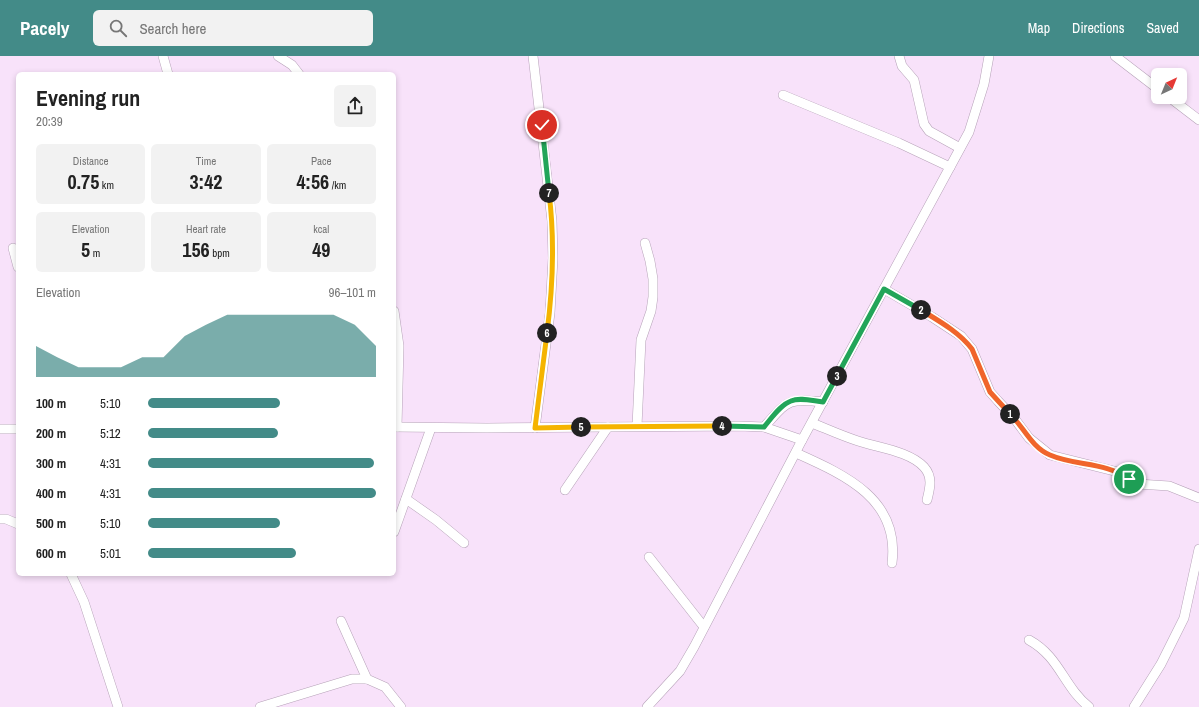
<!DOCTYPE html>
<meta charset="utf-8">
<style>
:root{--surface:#fff;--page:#f2f2f2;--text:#222;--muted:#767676;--accent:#438b88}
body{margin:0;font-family:"Archivo Narrow",sans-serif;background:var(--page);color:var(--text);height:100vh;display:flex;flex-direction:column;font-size:15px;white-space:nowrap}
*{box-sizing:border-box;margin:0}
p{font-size:13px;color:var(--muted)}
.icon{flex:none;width:22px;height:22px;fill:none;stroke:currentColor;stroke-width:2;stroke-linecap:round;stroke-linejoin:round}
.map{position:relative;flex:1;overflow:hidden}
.side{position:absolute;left:16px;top:16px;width:380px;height:504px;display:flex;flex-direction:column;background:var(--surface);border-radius:6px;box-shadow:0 2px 6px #0003}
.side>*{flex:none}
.needle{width:26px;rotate:43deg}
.buttons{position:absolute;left:1151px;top:12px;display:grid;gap:8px}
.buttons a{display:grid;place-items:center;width:36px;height:36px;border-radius:6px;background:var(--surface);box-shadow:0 2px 6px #0003;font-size:20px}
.pin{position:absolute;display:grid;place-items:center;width:34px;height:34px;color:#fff;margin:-17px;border:2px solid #fff;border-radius:50%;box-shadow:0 1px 4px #0007}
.km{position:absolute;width:20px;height:20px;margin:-10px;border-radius:50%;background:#222;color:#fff;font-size:11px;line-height:20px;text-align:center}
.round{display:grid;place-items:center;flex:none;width:42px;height:42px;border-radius:6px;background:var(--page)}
.overview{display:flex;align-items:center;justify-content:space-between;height:68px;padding:0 20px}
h1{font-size:22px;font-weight:700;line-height:30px}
.metrics{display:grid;grid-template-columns:repeat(3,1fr);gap:6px;height:68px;padding:4px 20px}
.metrics div{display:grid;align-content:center;border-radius:6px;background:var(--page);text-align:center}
.metrics b{font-size:20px;font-weight:700}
.metrics small{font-size:11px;font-weight:400}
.metrics p{font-size:11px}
.chart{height:112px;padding:8px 20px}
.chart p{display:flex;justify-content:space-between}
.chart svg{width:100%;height:72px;margin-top:4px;fill:var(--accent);opacity:.7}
ul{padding:0 20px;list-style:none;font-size:13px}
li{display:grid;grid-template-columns:64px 48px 1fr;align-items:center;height:30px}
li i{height:10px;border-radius:5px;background:var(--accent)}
header{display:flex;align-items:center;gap:24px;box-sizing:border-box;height:56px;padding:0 20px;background:var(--accent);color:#fff}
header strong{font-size:19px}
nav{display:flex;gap:22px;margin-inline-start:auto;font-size:14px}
.search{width:280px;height:36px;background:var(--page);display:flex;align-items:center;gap:10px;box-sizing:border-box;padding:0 14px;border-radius:6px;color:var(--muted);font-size:15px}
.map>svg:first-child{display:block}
</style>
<header>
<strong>Pacely</strong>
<div class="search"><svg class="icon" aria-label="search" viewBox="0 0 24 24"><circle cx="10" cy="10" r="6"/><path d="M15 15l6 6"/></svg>Search here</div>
<nav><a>Map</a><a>Directions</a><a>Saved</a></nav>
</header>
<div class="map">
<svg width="1199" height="651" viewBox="0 0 1199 651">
<rect width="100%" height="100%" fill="#f8e2fa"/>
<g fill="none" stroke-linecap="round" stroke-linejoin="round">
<defs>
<g id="minor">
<path d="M163 0 168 18"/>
<path d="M278 0 292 9 299 18"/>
<path d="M533 0 552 165 553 202 550 257 535 372"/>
<path d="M899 0 902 10 914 24 924 68 929 75 960 92"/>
<path d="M1115 0 1158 33"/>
<path d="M783 39 899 87 950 111"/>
<path d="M1169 41 1199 64"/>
<path d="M13 192 18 211"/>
<path d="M884 233 932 261 961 280 972 293 990 336 998 345 1014 362 1029 382 1050 399 1114 415 1123 418 1138 428 1169 430 1199 442"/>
<path d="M394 255 399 290 397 371"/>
<path d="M812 367C827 373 842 380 858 385 879 392 909 395 924 411 933 421 930 432 927 444"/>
<path d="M637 370 641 284 651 255 653 241V223L650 205 645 187"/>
<path d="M394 371 487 372 739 370 764 371 802 384"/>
<path d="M764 371C788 345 786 342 823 346"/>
<path d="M0 373H18"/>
<path d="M796 397C845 419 900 443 892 507"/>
<path d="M565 434 608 371"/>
<path d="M406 443 436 464 464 487"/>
<path d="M0 463H6L18 468"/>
<path d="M394 476 431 372"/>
<path d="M649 501 704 571"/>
<path d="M71 518 84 546 118 651"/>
<path d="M341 565 367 623"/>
<path d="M1029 584C1060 601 1063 630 1089 651"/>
<path d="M260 651 352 623H367L385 631 401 651"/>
<path d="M647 651 680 615 694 591 802 384 969 76 984 28 989 0"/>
<path d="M1134 651 1161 608 1184 562 1199 493"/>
</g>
</defs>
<use href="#minor" stroke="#b6a2b8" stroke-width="10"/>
<use href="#minor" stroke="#fff" stroke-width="9"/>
</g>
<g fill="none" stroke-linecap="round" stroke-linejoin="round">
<defs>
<path id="split-1" d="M1010 358C1024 371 1031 391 1050 399 1075 410 1106 406 1129 423"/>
<path id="split-2" d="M921 254C939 265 959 276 972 293L990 336 1010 358"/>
<path id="split-3" d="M837 320 884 233 921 254"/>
<path id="split-4" d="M722 370 764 371C771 363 780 349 791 345 800 341 813 345 823 346L837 320"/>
<path id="split-5" d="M581 371 722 370"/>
<path id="split-6" d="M547 277 535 372 581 371"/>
<path id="split-7" d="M547 277C553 230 555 184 549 137"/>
<path id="split-8" d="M542 69 549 137"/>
</defs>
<use href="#split-1" stroke="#fff" stroke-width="8"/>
<use href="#split-2" stroke="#fff" stroke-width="8"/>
<use href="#split-3" stroke="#fff" stroke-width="8"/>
<use href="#split-4" stroke="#fff" stroke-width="8"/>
<use href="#split-5" stroke="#fff" stroke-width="8"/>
<use href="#split-6" stroke="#fff" stroke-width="8"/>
<use href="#split-7" stroke="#fff" stroke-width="8"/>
<use href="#split-8" stroke="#fff" stroke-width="8"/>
<use href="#split-1" stroke="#f0652b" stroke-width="5"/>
<use href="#split-2" stroke="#f0652b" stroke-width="5"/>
<use href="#split-3" stroke="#22a559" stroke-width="5"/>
<use href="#split-4" stroke="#22a559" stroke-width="5"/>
<use href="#split-5" stroke="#f5b400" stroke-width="5"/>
<use href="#split-6" stroke="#f5b400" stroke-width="5"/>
<use href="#split-7" stroke="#f5b400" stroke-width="5"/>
<use href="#split-8" stroke="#22a559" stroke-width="5"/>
</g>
</svg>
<div class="buttons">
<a><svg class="needle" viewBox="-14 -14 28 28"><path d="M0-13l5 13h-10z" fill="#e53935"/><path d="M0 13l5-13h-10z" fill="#767676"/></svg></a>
</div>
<div class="pin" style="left:1129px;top:423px;background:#1e9e55"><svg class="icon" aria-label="arrive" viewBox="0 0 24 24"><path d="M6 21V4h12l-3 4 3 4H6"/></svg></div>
<div class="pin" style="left:542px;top:69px;background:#d93025"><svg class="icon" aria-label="check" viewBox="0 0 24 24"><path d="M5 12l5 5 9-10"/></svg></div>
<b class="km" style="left:1010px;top:358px">1</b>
<b class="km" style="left:921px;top:254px">2</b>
<b class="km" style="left:837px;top:320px">3</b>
<b class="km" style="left:722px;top:370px">4</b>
<b class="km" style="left:581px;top:371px">5</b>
<b class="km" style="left:547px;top:277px">6</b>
<b class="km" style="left:549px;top:137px">7</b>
<section class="side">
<div class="overview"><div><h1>Evening run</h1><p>20:39</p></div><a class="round"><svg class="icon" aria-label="share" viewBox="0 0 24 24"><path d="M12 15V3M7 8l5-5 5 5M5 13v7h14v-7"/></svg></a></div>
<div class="metrics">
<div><p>Distance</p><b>0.75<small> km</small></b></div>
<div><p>Time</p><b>3:42</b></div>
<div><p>Pace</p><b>4:56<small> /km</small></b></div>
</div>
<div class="metrics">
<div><p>Elevation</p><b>5<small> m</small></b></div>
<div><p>Heart rate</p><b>156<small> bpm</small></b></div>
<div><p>kcal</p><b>49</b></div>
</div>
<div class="chart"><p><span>Elevation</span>96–101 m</p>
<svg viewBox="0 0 160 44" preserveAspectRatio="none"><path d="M0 44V25L10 32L20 38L30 38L40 38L50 32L60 32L70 19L80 12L90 6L100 6L110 6L120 6L130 6L140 6L150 12L160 25V44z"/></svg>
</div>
<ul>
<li><b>100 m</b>5:10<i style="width:58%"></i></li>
<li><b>200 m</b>5:12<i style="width:57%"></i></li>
<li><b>300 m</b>4:31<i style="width:99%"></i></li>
<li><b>400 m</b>4:31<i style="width:100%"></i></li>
<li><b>500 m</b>5:10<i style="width:58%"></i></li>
<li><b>600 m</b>5:01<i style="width:65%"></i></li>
</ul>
</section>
</div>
